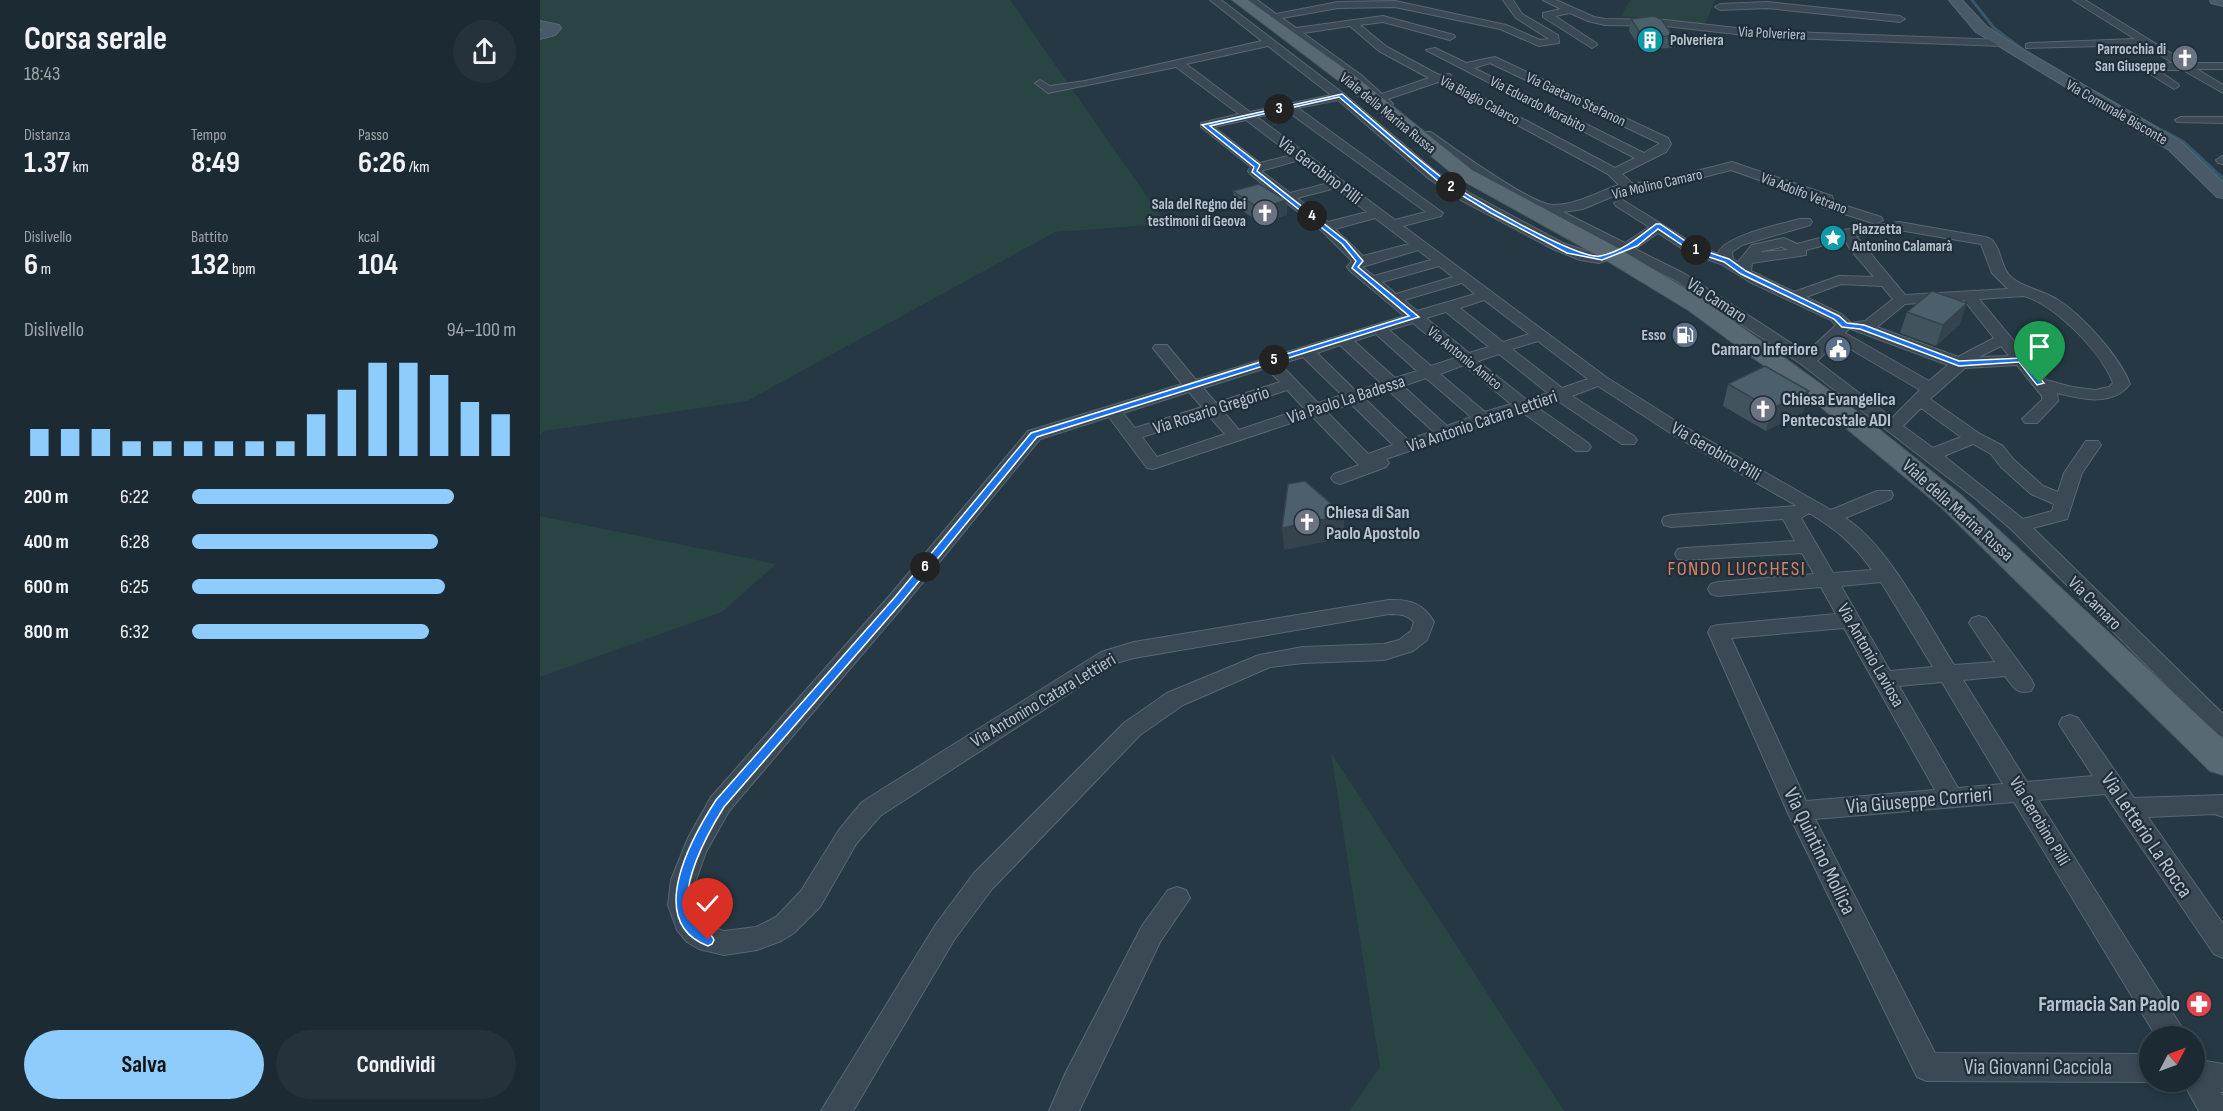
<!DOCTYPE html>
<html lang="it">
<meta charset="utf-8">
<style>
:root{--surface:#1c2a33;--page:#25323b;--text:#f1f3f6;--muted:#a0a7ac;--line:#3a464e;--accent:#8dccfd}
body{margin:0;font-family:"Sofia Sans Condensed",sans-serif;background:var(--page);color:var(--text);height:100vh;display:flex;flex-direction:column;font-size:22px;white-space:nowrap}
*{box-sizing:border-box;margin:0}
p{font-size:20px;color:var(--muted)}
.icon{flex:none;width:33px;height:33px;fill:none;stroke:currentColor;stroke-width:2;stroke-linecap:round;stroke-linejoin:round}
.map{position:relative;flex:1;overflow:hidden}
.panel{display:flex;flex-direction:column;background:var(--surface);width:540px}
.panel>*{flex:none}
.needle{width:39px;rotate:49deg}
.tools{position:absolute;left:1599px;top:1026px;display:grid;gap:12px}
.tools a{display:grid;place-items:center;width:66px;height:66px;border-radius:50%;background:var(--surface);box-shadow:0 3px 9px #0003,0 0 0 2px var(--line);font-size:30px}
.pin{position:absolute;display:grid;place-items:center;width:51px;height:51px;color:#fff;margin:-62px -26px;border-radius:50% 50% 50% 0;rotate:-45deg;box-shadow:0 0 6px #0007}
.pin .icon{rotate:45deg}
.km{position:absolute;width:30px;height:30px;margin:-15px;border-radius:50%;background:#222;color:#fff;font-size:16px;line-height:30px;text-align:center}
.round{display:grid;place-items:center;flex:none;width:63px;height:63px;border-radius:32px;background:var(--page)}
.summary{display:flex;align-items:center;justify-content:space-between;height:102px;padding:0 24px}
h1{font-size:33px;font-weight:700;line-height:45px}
.metrics{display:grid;grid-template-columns:repeat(3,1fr);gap:9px;height:102px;padding:6px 24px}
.metrics div{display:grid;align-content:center}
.metrics b{font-size:30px;font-weight:700}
.metrics small{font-size:16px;font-weight:400}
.metrics p{font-size:16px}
.chart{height:168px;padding:12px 24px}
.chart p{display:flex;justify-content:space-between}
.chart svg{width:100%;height:108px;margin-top:6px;stroke:var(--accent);stroke-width:6}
.action{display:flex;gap:12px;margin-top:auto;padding:12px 24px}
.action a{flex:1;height:69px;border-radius:36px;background:var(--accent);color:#111;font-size:24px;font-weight:700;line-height:69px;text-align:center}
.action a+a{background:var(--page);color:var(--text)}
ul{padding:0 24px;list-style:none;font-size:20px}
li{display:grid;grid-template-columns:96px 72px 1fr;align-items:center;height:45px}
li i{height:15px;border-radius:8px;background:var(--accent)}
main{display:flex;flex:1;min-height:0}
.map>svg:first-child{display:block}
</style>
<main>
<section class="panel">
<div class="summary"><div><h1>Corsa serale</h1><p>18:43</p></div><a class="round"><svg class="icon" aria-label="share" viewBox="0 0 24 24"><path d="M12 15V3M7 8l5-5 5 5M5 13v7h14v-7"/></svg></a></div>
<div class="metrics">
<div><p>Distanza</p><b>1.37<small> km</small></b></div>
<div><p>Tempo</p><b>8:49</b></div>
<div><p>Passo</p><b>6:26<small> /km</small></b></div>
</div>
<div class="metrics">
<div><p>Dislivello</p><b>6<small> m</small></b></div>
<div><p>Battito</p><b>132<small> bpm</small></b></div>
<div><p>kcal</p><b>104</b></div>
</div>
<div class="chart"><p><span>Dislivello</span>94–100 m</p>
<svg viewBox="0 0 160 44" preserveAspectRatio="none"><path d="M5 44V33M15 44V33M25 44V33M35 44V38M45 44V38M55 44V38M65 44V38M75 44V38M85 44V38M95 44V27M105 44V17M115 44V6M125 44V6M135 44V11M145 44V22M155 44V27"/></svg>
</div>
<ul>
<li><b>200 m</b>6:22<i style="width:81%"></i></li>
<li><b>400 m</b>6:28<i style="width:76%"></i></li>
<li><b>600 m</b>6:25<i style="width:78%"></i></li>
<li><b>800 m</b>6:32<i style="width:73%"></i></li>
</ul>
<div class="action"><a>Salva</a><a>Condividi</a></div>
</section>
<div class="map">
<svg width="1683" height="1111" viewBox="0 0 1683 1111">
<rect width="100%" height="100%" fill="#263844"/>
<g fill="#284543">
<path d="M0 0H470L626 224 515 232 207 401 4 431 0 434Z"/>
<path d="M1090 0H1175L1165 25 1081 16Z"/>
<path d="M0 516 236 564 182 612 0 677Z"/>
<path d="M791 753 1024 1111H809L840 1067Z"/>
</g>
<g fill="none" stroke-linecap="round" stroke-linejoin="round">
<g stroke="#38576c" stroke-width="3">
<path d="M1432 0 1454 28 1482 49"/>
<path d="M1555 92 1628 134"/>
</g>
<path stroke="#38576c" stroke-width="4" d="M1625 132 1643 142 1683 179"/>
<defs>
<g id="street">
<path d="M670 0H681L804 94 896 172 931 194 1023 243 1058 255 1073 248 954 187 881 135 883 132H891C912 147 992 205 1013 205 1037 205 1057 192 1079 185L1068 174 898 82 848 99 853 104 851 106H843L813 79 706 0H717L736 14 798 2 855 1 966 25 1000 40 1009 39 976 18 963 0H973L982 14 1018 35 1019 43 999 46 960 29 855 7 798 8 742 18 756 28 843 16 914 35 915 37 910 40 843 22 820 25 847 47 899 75 910 74 911 76 908 79 1075 168 1095 158 886 50 895 48 926 63 955 57 1128 138 1131 144 1126 152 1082 174 1092 183 1113 182 1192 162 1292 196 1294 202 1341 217 1343 220 1336 224 1282 207 1280 201 1191 170 1113 190 1083 192 1043 209 1023 212 1085 243 1109 227 1076 206 1074 203 1081 199 1159 247 1178 254C1182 236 1242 224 1260 219H1270L1272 222 1270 225 1202 245 1192 252 1193 259 1198 262 1212 245 1244 238 1257 244 1295 234 1300 235 1302 238 1300 241 1266 250V255L1212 263 1211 271 1254 292 1299 276 1334 277 1310 249 1301 233 1303 230 1359 222 1445 237C1463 241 1458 267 1472 278 1486 289 1503 290 1518 300 1543 316 1579 356 1590 384 1573 407 1541 399 1517 393L1518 401 1497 423H1485L1482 419 1502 400V396L1477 365 1425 368 1390 399 1440 434 1463 446 1473 459 1503 486 1518 492 1524 473 1546 441H1558L1561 445 1542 473 1527 519 1493 528 1683 714V737L1675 734 1472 530 1436 499 1261 364 1135 280 1084 254 1059 263 1040 260 1013 249 921 200 888 178 798 100 758 108 903 213 901 216 863 226 1066 377 1147 428 1291 510 1337 491H1351L1353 495 1351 499 1305 518C1346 542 1388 624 1414 665L1455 662 1429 623 1432 618 1439 616 1446 618 1491 679 1494 685 1491 691C1477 695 1473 687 1465 676L1423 680 1487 782 1553 776 1519 724 1522 718 1530 715 1538 718 1594 798 1683 795V817L1675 814 1608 817 1683 924V958L1674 954 1565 794 1498 800 1641 1026 1645 1036H1616L1474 802 1275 819 1395 1053 1610 1054 1611 1082 1387 1081 1377 1077 1247 811 1168 632 1171 627 1178 625 1296 614 1281 587 1178 596 1171 594 1168 589 1171 584 1178 582 1274 574 1262 553 1145 560 1138 559 1135 554 1138 549 1145 548 1255 541 1243 519 1131 527 1124 525 1122 521 1124 517 1131 515 1257 506 1135 436 1058 386 1032 396 1094 436 1097 440 1094 444H1082L1018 401 998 408 1048 443 1051 447 1048 451H1036L982 412 846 459 849 463 846 467 800 484 794 482 791 478 794 474 819 465 772 416 613 469 607 468 569 417 500 439 365 604 189 811 166 852 156 880 154 905 157 916 165 925 184 931 216 927 236 917 261 891 299 830 322 802 561 652 594 642 849 600C870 599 884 604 894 622L887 640 873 651 844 660 763 663 730 667 643 705 600 735 452 889 414 940 313 1111H281L396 924 434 873 584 723 627 693 719 655 763 647 844 644 859 640 871 631 874 622C866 614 859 614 849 614L594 658 576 663 340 816 316 844 280 907 254 933 241 941 217 950 184 955 159 949 147 942 137 930 128 905 131 880 148 838 171 797 351 594 488 431 642 384 613 348 615 345H627L656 380 864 316 809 270 807 267 812 261 781 230 710 174 708 171 711 167 661 127V123L699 114 636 67 508 93 495 83 500 80 510 86 545 81 722 41ZM810 26 839 51 889 78 842 94 821 75 763 33ZM728 46 791 95 710 112 646 64ZM950 63 1119 143V144L1104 153 934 68ZM747 111 886 212 855 220 717 117ZM706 120 752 155 720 163 674 127ZM759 160 789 183 750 193 721 171ZM796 188 827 212 788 222 757 198ZM835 218 869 244 823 256 795 229ZM1359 230 1441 244 1452 273 1468 289 1365 295 1316 236ZM1118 233 1149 253 1181 264 1210 282 1291 320 1296 325 1266 353 1145 274 1095 249ZM1242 247 1248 250 1221 252 1222 251ZM878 250 891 260 834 276 822 267ZM899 266 913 277 856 294 842 282ZM922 283 935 294 877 311 864 300ZM1301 284 1342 286 1353 299 1325 321 1311 323 1301 314 1266 297ZM1484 296C1516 305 1562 353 1573 383L1569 387 1555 390 1532 387 1506 380 1439 299ZM944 300 989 334 963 342 920 308ZM1424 300 1454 338 1418 357 1337 327 1365 304ZM906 312 949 347 929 353 886 318ZM873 323 915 358 891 366 849 330ZM1310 328 1311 329 1408 365 1389 381 1305 333ZM836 334 877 371 855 378 814 341ZM998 341 1048 379 1022 388 972 349ZM1297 341 1380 390 1352 418 1277 361ZM800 345 841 383 816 391 777 353ZM1461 346 1469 356 1439 357ZM959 354 1008 393 987 400 938 361ZM763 357 802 395 778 403 740 364ZM924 365 971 404 945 412 900 374ZM726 368 740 382 676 403 663 388ZM886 378 931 417 907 426 863 386ZM747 390 764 408 699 430 683 411ZM849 391 893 431 868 440 825 399ZM649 392 662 407 595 428 583 413ZM811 404 853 445 828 454 787 412ZM1381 408 1421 437 1393 448 1363 426ZM669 416 685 434 617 457 602 437ZM1433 444 1451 454 1461 467 1491 494 1514 504 1512 511 1483 519 1404 456ZM1269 513C1297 530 1313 543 1332 570L1293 573 1261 518ZM1341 582 1393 667 1350 671 1301 586ZM1304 628 1395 790 1266 801 1191 638ZM1402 682 1463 784 1418 788 1359 686Z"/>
<path d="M1003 0H1016L1054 17 1065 19 1125 20 1223 31 1462 40 1467 43 1462 46 1223 37 1125 26 1065 25 1048 21 1030 13 1015 16 1056 43 1057 45 1052 48 1003 17V13L1021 9Z"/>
<path d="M1533 0H1545L1647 63H1683V69H1657L1683 85V93L1643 70H1618L1638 84 1639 86 1634 89 1604 70 1585 69V65L1589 64 1633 63 1604 45 1486 48V44L1490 43 1595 39Z"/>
<path d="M1227 2 1360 16 1365 19 1360 22 1227 8 1180 10 1175 7 1180 4Z"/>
<path d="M1641 117H1683V123L1637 122 1635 120Z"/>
<path d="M1682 156 1683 164 1678 163 1676 160Z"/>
<path d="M637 887 646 890 650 898 620 942 539 1111H509L526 1072 602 926 628 890Z"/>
<path d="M1654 1059 1683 1064V1092H1680L1683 1096V1111H1659L1644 1084 1643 1082H1654Z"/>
</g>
<g id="secondary">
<path d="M1409 0H1422L1446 26 1467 40 1641 142 1683 183V198L1677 197 1629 150 1436 32Z"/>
<path d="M1670 0H1683V6L1671 3Z"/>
<path d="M0 21 19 25 21 28 15 35 0 39V31L3 30 0 29Z"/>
</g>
<path id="primary" d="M692 0H708L815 76 932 170 1080 249 1164 300 1300 398 1421 495 1683 739V775L1670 771 1401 507 1282 408 1148 310 1064 259 918 178 803 84Z"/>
</defs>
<use href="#street" stroke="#596771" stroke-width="2"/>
<use href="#secondary" stroke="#596771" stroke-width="2"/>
<use href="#primary" stroke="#475560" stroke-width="2"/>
<use href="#street" fill="#3a4954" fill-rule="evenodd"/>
<use href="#secondary" fill="#485967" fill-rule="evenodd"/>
<use href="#primary" fill="#586974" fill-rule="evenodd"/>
</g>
<g fill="#41535d">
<path d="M1091 19 1133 36 1132 48 1101 49 1089 31Z"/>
<path d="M693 191 746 200 747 215 721 223 695 206Z"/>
<path d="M1367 312 1420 324 1396 346 1360 333Z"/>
<path d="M1188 384 1263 412 1226 431 1183 406Z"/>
</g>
<g fill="#35434c">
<path d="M746 200 747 215 721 223 720 209Z"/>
<path d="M1427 303 1420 324 1396 346 1403 325Z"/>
<path d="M1269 391 1263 412 1226 431 1231 409Z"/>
<path d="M804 515V538L744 550 742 528Z"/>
</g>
<g fill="#4c606c" stroke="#35434c" stroke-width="1.5">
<path d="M1114 16 1121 19 1133 36 1103 37 1091 19Z"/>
<path d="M719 184 746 200 720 209 693 191Z"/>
<path d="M1392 291 1427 303 1403 325 1367 312Z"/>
<path d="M1225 366 1269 391 1231 409 1188 384Z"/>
<path d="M765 481 804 515 742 528 748 484Z"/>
</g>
<path fill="#1a73e8" stroke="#fff" stroke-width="1.5" d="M802 94C835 122 867 151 901 177 922 194 1038 260 1060 256 1082 252 1099 237 1116 224H1120L1156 248 1189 259 1206 271 1299 316 1307 323 1324 325 1419 361 1483 358 1504 383 1497 385 1479 362 1419 366 1320 329 1302 327 1294 319 1201 274 1184 262 1151 251 1118 229 1097 246 1062 260 1027 253 951 213 898 181 799 97 670 126 720 165 717 171 806 241 823 261 818 267 879 317 497 437 362 602 184 807C169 831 136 889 152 916 157 926 170 930 174 940L172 944 168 946C104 922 152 837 176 800L355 597 491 433 869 316 812 268 816 261 802 244 712 172 714 167 662 125Z"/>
<defs>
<symbol id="building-disc" viewBox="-11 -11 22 22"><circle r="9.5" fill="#0f9aa8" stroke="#1f2e39"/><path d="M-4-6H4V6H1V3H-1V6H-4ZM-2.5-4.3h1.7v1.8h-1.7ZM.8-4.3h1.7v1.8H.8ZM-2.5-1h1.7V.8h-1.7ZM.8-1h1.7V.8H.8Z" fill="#fff"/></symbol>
<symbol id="church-disc" viewBox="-11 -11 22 22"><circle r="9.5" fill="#6b7280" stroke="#1f2e39"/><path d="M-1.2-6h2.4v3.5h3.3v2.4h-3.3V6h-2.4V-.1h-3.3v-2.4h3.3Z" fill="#fff"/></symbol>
<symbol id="sight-disc" viewBox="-11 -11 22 22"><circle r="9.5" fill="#0f9aa8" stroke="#1f2e39"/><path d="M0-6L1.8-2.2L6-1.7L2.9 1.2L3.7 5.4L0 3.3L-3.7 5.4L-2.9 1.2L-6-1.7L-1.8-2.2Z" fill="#fff"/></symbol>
<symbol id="fuel-disc" viewBox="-11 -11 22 22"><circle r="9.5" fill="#5c6f8a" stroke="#1f2e39"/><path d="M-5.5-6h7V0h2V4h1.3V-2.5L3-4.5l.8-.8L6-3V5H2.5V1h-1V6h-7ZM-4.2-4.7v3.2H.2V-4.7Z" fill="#fff"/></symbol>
<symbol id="civic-disc" viewBox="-11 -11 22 22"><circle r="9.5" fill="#5c6f8a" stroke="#1f2e39"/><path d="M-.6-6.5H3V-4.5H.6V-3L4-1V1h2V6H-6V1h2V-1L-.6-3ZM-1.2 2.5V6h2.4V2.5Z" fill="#fff"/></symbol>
<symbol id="pharmacy-disc" viewBox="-11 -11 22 22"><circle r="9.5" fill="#e0444e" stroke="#1f2e39"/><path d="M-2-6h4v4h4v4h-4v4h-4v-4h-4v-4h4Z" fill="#fff"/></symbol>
</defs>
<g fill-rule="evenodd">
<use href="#building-disc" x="1095" y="25" width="30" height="30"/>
<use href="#church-disc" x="1630" y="43" width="30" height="30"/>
<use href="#church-disc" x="710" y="198" width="30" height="30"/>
<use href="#sight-disc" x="1278" y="223" width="30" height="30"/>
<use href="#fuel-disc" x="1130" y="320" width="30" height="30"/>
<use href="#civic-disc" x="1283" y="334" width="30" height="30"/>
<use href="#church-disc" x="1208" y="394" width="30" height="30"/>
<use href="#church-disc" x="752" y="507" width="30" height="30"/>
<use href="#pharmacy-disc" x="1644" y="989" width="30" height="30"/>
</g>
<g text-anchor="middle" stroke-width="4.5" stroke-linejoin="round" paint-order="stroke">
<g font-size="15" fill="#b8c4cd" stroke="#1f2e39">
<text transform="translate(1232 33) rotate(3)" y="5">Via Polveriera</text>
<text transform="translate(1036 99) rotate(25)" y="5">Via Gaetano Stefanon</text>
<text transform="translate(940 100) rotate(28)" y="5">Via Biagio Calarco</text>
<text transform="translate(998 104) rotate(27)" y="5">Via Eduardo Morabito</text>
<text transform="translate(1577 112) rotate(30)" y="5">Via Comunale Bisconte</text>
<text transform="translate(848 113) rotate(39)" y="5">Viale della Marina Russa</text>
<text transform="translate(1117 184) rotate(-13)" y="5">Via Molino Camaro</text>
<text transform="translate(1264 193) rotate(21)" y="5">Via Adolfo Vetrano</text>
<text transform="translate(925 358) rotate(39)" y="5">Via Antonio Amico</text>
</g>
<g font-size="15" font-weight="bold" fill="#b8c4cd" stroke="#1f2e39" text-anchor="end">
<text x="1130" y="45" text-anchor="start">Polveriera</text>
<text x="1626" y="54">Parrocchia di<tspan x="1626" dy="17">San Giuseppe</tspan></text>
<text x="706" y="209">Sala del Regno dei<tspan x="706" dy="17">testimoni di Geova</tspan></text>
<text x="1312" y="234" text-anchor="start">Piazzetta<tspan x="1312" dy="17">Antonino Calamarà</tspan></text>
<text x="1126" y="340">Esso</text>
</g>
<g font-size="18" fill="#b8c4cd" stroke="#1f2e39">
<text transform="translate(780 170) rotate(37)" y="6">Via Gerobino Pilli</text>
<text transform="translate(1177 300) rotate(33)" y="6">Via Camaro</text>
<text transform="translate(806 399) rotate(-18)" y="6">Via Paolo La Badessa</text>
<text transform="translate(671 410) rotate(-18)" y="6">Via Rosario Gregorio</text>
<text transform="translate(942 421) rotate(-19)" y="6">Via Antonio Catara Lettieri</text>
<text transform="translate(1176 451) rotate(30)" y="6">Via Gerobino Pilli</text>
<text transform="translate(1418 510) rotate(42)" y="6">Viale della Marina Russa</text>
<text transform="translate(1555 603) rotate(45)" y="6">Via Camaro</text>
<text transform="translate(1331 655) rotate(60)" y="6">Via Antonio Laviosa</text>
<text transform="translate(503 700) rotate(-31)" y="6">Via Antonino Catara Lettieri</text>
<text transform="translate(1500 821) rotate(59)" y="6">Via Gerobino Pilli</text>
</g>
<g font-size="18" font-weight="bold" fill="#b8c4cd" stroke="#1f2e39" text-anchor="start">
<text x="1278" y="355" text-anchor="end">Camaro Inferiore</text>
<text x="1242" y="405">Chiesa Evangelica<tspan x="1242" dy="21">Pentecostale ADI</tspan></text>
<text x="786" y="518">Chiesa di San<tspan x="786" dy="21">Paolo Apostolo</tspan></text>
</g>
<g font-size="20" letter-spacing="1.5" fill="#dc8364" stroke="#1f2e39">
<text x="1197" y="575">FONDO LUCCHESI</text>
</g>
<g font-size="21" fill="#b8c4cd" stroke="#1f2e39">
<text transform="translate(1379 800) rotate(-5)" y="7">Via Giuseppe Corrieri</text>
<text transform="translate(1607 835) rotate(56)" y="7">Via Letterio La Rocca</text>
<text transform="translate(1280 851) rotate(64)" y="7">Via Quintino Mollica</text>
<text x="1498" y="1074">Via Giovanni Cacciola</text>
</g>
<g font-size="21" font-weight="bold" fill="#b8c4cd" stroke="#1f2e39" text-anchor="end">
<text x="1640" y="1011">Farmacia San Paolo</text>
</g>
</g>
</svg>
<div class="tools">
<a><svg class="needle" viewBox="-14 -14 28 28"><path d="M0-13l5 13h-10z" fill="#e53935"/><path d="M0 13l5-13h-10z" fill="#a0a7ac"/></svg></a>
</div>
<div class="pin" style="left:1500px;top:383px;background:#1e9e55"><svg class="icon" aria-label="arrive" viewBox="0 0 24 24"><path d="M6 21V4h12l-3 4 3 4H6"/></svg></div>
<div class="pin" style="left:168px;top:940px;background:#d93025"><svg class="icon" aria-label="check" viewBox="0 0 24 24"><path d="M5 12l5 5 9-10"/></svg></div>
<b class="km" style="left:1156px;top:250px">1</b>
<b class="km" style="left:911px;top:187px">2</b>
<b class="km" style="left:739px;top:109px">3</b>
<b class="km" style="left:772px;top:216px">4</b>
<b class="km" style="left:734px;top:360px">5</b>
<b class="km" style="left:385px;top:567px">6</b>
</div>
</main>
